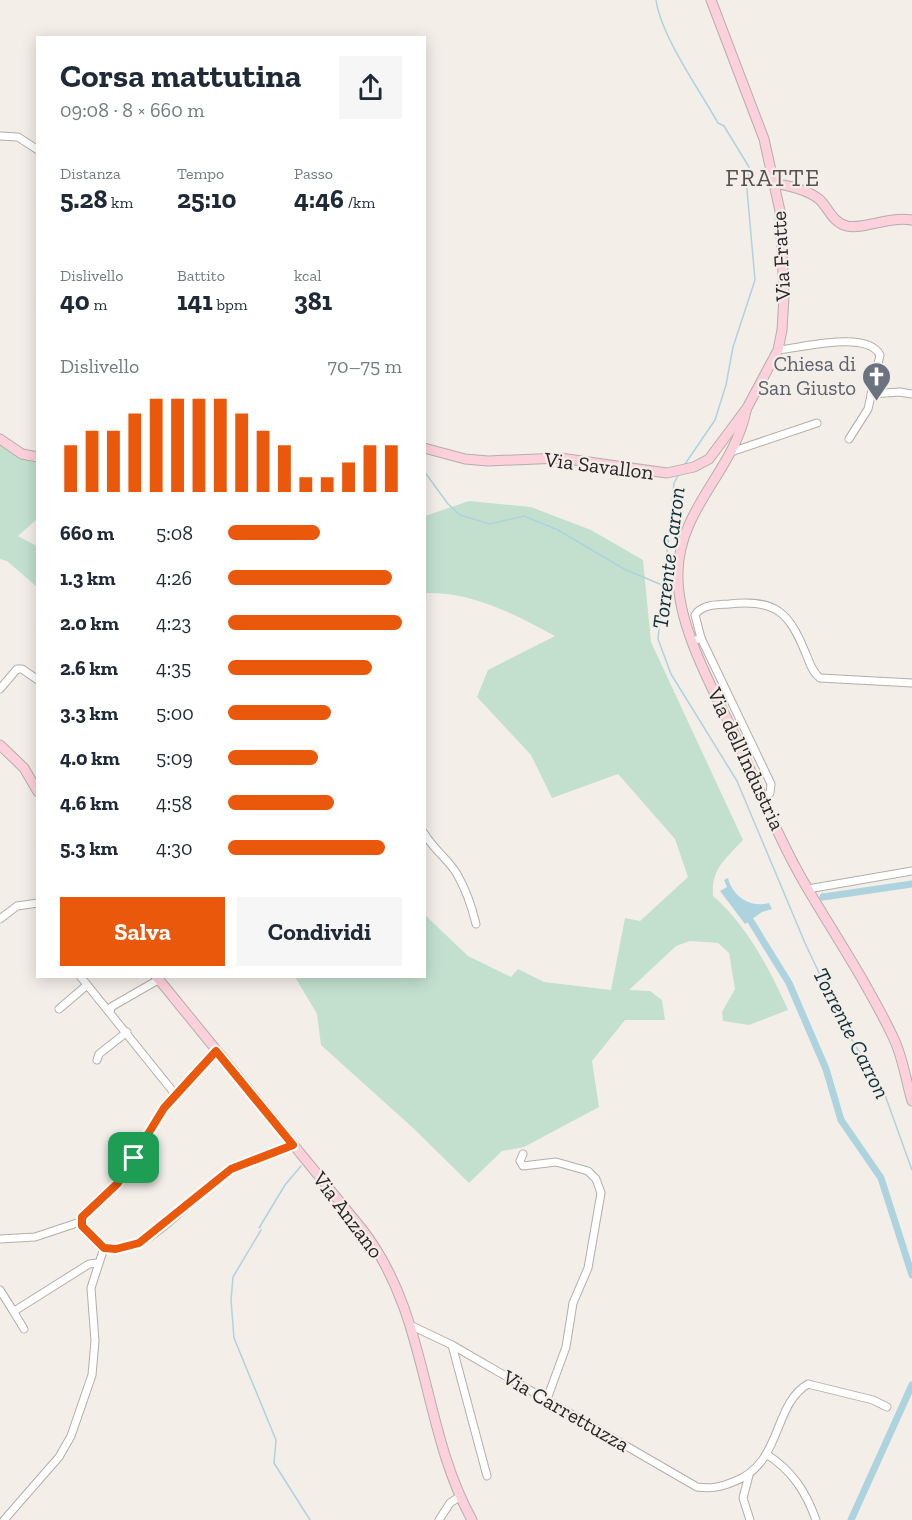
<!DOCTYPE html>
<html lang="it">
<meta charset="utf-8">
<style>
:root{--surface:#fff;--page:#f6f6f7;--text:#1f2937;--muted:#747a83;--accent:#ea580c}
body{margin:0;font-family:"Zilla Slab",serif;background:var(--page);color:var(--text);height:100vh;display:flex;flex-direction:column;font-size:22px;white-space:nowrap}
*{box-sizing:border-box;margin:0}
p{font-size:20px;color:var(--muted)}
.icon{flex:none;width:33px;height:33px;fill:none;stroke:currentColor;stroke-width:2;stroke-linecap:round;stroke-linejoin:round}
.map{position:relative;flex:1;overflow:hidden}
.drawer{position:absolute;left:36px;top:36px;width:390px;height:942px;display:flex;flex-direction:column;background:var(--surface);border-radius:0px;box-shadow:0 3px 15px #0003}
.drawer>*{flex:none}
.pin{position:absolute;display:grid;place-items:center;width:51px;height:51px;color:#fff;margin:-26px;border-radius:12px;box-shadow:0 3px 9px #0006}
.round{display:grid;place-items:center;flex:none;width:63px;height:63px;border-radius:0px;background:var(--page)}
.summary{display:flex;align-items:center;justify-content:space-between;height:102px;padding:0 24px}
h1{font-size:33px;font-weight:700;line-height:45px}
.figures{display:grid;grid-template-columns:repeat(3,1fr);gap:9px;height:102px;padding:6px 24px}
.figures div{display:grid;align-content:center}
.figures b{font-size:26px;font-weight:700}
.figures small{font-size:16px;font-weight:400}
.figures p{font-size:16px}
.chart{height:168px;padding:12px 24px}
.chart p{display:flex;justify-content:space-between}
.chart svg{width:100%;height:108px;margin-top:6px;stroke:var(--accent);stroke-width:6}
.cta{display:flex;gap:12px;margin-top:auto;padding:12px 24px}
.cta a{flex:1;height:69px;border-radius:0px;background:var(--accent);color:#fff;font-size:24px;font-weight:700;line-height:69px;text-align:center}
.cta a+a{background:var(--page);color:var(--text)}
ul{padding:0 24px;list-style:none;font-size:20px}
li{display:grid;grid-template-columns:96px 72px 1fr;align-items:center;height:45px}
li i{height:15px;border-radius:8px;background:var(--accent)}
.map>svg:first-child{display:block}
</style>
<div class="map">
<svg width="912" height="1520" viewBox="0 0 912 1520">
<rect width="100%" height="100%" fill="#f4eee9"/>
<g fill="#c3e0cf">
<path d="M0 446 18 457 37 461V519L18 536 37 546V587L7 561 0 559Z"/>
<path d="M469 501 531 507 591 530 643 560 651 642 743 840C726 859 711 868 713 896 747 925 770 970 788 1010L749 1025 723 1021 722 1012 735 989 729 953 718 943 690 941 676 946 629 990 650 991 662 1000 665 1020H625L592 1061 599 1107 524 1147 502 1151 469 1183 413 1128 321 1045 317 1014 295 977 424 976 425 915 468 956 511 977 518 969 544 982 611 990 625 918 640 921 688 877 675 839 618 774 552 798 531 755 477 697 488 670 555 636C515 614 470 591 425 593V516Z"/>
</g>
<path fill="#add3df" d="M728 878C733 897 750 908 769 903L772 909 762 912 745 924 720 891 727 887 724 880Z"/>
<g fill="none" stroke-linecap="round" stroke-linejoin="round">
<g stroke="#add3df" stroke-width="1.5">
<path d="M656 0C661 36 699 89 718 123L724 126 749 167 747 190 755 280 733 347 726 385 715 420 683 467"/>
<path d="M424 471 448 504 460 515 490 524 524 516 558 530 624 569 662 585"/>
<path d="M679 474 674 483 658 639 671 674 737 781 805 943 846 1030 885 1095 912 1170"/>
<path d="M259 1228 285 1185 301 1166"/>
<path d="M261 1230 233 1277 231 1300 234 1338 276 1440 274 1463 310 1520"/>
</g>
<g stroke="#add3df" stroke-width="7">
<path d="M823 897 912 884"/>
<path d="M747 915 789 983 826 1069 841 1120 881 1178 912 1275"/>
<path d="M851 1520 912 1385"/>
</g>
<defs>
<g id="street">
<path d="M0 136 18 137 38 150"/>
<path d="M778 350C802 348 867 330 880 355L868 409 849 439"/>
<path d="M871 394 900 392 912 394"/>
<path d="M731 452 817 423"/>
<path d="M701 638 771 784 770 793 764 797"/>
<path d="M693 641 701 638 695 615C702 604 717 605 729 604 776 599 789 612 806 654 810 663 812 672 820 678L912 683"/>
<path d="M0 689 17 669H22L38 680"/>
<path d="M424 833C433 849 448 859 457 874 466 890 472 907 476 924"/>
<path d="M808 889 912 871"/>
<path d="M0 919 17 906 38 903"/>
<path d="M80 976 175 1094"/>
<path d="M59 1009 87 985"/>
<path d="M110 1012 111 1007 158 980"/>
<path d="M216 1051 164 1108 118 1183 82 1217V1226L104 1248C152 1257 192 1193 229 1170 248 1159 272 1155 293 1145"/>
<path d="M97 1060 99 1054 127 1032"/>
<path d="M523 1154 520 1161 523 1166 556 1162 588 1171 596 1179 601 1193 588 1268 573 1303 566 1347 547 1399"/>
<path d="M0 1239 35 1237 80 1222"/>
<path d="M0 1290 12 1309 16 1310 89 1264 98 1263"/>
<path d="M12 1309 24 1329"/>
<path d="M412 1326 452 1345 697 1487C712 1489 720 1487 733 1482 783 1464 772 1405 808 1384L873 1400 887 1407"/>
<path d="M452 1345 487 1476"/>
<path d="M766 1454C792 1470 806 1492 816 1520"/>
<path d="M749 1475 743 1498 750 1520"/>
<path d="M4 1520 59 1457 71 1436 92 1375 95 1341 91 1288 104 1248"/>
<path d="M439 1520 450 1503 459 1497"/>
</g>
<g id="secondary">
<path d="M775 184C789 185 810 191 820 200 829 209 833 223 847 226 863 230 888 216 912 220"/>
<path d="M746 411C734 470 679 509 678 572 676 621 709 682 730 725 755 778 776 835 806 886 836 937 869 986 894 1039 903 1058 906 1081 912 1101"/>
<path d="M0 439 22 454 38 457"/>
<path d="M424 448 465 459 488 461 560 458 667 473 694 467 709 459 747 408 778 350 782 330 784 296 780 211 764 139 711 0"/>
<path d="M0 745 24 768 38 792"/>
<path d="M156 976 362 1229C429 1315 421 1428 472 1520"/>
</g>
</defs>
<use href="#street" stroke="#b4aea9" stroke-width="9"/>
<use href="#secondary" stroke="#b4aea9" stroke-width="11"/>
<use href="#street" stroke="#fff" stroke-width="7"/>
<use href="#secondary" stroke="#fdd1db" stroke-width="9"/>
</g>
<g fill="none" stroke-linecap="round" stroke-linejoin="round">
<defs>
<path id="route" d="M216 1051 293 1145 231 1169 139 1243 116 1249 104 1248 82 1226V1217L118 1183 164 1108Z"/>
</defs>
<use href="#route" stroke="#fff" stroke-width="12"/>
<use href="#route" stroke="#ea580c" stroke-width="8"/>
</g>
<defs>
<symbol id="church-pin" viewBox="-11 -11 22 30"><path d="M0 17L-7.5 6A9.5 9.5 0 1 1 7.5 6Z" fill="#6b7280" stroke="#f4eee9"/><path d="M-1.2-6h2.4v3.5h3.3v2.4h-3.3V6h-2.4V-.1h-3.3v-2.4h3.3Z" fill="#fff"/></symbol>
</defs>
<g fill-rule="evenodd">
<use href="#church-pin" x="860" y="360" width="33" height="45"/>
</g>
<g text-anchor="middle" stroke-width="4.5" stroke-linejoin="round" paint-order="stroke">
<g font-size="21" fill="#282624" stroke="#f4eee9">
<text transform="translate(781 256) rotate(-93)" y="7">Via Fratte</text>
<text transform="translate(599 466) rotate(7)" y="7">Via Savallon</text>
<text transform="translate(746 759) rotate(65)" y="7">Via dell'Industria</text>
<text transform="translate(348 1215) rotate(53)" y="7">Via Anzano</text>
<text transform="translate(566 1411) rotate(30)" y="7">Via Carrettuzza</text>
</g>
<g font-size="21" fill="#5b616d" stroke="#f4eee9" text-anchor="end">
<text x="856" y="371">Chiesa di<tspan x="856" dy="24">San Giusto</tspan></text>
</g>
<g font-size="22" font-style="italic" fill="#0c303a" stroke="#f4eee9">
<text transform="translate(668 558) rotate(-83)" y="8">Torrente Carron</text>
<text transform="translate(852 1033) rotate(63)" y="8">Torrente Carron</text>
</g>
<g font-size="24" letter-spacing="1.5" fill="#56514c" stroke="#f4eee9">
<text x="773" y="186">FRATTE</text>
</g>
</g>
</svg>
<div class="pin" style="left:134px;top:1158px;background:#1e9e55"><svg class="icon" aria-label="arrive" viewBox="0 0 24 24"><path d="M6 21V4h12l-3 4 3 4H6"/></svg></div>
<section class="drawer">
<div class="summary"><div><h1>Corsa mattutina</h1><p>09:08 · 8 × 660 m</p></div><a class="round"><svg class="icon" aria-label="share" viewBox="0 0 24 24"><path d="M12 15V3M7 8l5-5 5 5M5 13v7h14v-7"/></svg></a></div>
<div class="figures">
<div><p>Distanza</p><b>5.28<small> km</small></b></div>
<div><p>Tempo</p><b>25:10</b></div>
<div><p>Passo</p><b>4:46<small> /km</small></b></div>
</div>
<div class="figures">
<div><p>Dislivello</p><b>40<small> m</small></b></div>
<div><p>Battito</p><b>141<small> bpm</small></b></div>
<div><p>kcal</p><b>381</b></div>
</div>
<div class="chart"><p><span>Dislivello</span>70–75 m</p>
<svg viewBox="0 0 160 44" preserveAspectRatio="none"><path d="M5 44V25M15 44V19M25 44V19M35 44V12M45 44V6M55 44V6M65 44V6M75 44V6M85 44V12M95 44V19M105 44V25M115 44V38M125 44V38M135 44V32M145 44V25M155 44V25"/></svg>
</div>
<ul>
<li><b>660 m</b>5:08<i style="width:53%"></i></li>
<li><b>1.3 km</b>4:26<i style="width:94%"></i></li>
<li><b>2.0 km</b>4:23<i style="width:100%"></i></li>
<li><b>2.6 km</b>4:35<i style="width:83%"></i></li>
<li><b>3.3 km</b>5:00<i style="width:59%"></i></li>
<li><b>4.0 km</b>5:09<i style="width:52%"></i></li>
<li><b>4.6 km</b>4:58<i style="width:61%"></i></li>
<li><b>5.3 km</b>4:30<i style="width:90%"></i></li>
</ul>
<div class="cta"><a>Salva</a><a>Condividi</a></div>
</section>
</div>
